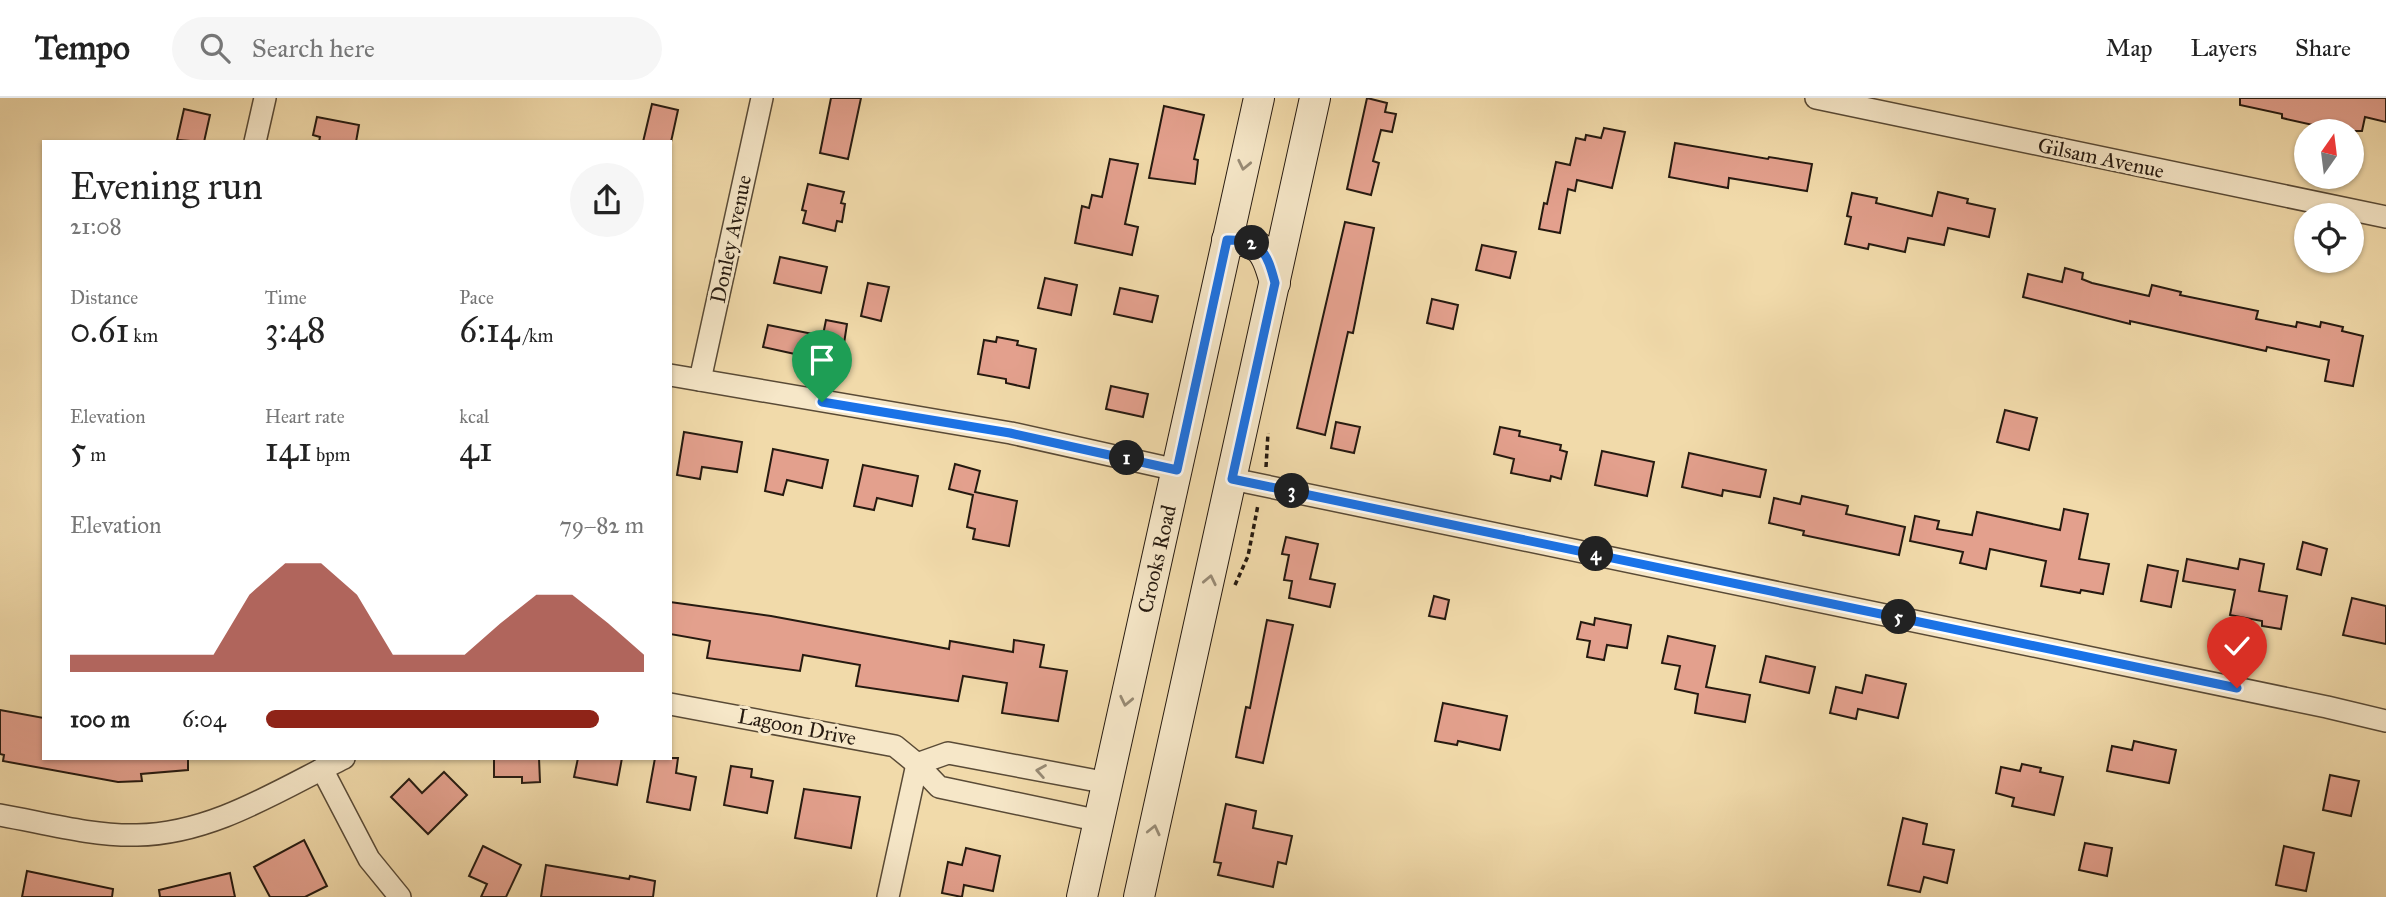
<!DOCTYPE html>
<meta charset="utf-8">
<style>
:root{--surface:#fff;--page:#f6f6f6;--text:#222;--muted:#767676;--line:#e0e0e0;--accent:#8f2418}
body{margin:0;font-family:"IM FELL Great Primer",serif;background:var(--page);color:var(--text);height:100vh;display:flex;flex-direction:column;font-size:26px;white-space:nowrap}
*{box-sizing:border-box;margin:0}
p{font-size:23px;color:var(--muted)}
.icon{flex:none;width:38px;height:38px;fill:none;stroke:currentColor;stroke-width:2;stroke-linecap:round;stroke-linejoin:round}
.map{position:relative;flex:1;overflow:hidden}
.panel{position:absolute;left:42px;top:42px;width:630px;height:620px;display:flex;flex-direction:column;background:var(--surface);border-radius:0px;box-shadow:0 2px 5px #0004}
.panel>*{flex:none}
.needle{width:46px;rotate:14deg}
.fabs{position:absolute;left:2294px;top:21px;display:grid;gap:14px}
.fabs a{display:grid;place-items:center;width:70px;height:70px;border-radius:50%;background:var(--surface);box-shadow:0 2px 5px #0004;font-size:35px}
.pin{position:absolute;display:grid;place-items:center;width:60px;height:60px;color:#fff;margin:-72px -30px;border-radius:50% 50% 50% 0;rotate:-45deg;box-shadow:0 0 7px #0007}
.pin .icon{rotate:45deg}
.km{position:absolute;width:35px;height:35px;margin:-18px;border-radius:50%;background:#222;color:#fff;font-size:19px;line-height:35px;text-align:center}
.round{display:grid;place-items:center;flex:none;width:74px;height:74px;border-radius:37px;background:var(--page)}
.headline{display:flex;align-items:center;justify-content:space-between;height:119px;padding:0 28px}
h1{font-size:38px;font-weight:600;line-height:52px}
.figures{display:grid;grid-template-columns:repeat(3,1fr);gap:10px;height:119px;padding:7px 28px}
.figures div{display:grid;align-content:center}
.figures b{font-size:35px;font-weight:600}
.figures small{font-size:19px;font-weight:400}
.figures p{font-size:19px}
.chart{height:196px;padding:14px 28px}
.chart p{display:flex;justify-content:space-between}
.chart svg{width:100%;height:126px;margin-top:7px;fill:var(--accent);opacity:.7}
ul{padding:0 28px;list-style:none;font-size:23px}
li{display:grid;grid-template-columns:112px 84px 1fr;align-items:center;height:52px}
li i{height:18px;border-radius:9px;background:var(--accent)}
header{display:flex;align-items:center;gap:42px;box-sizing:border-box;height:98px;padding:0 35px;background:var(--surface);border-bottom:2px solid var(--line)}
header strong{font-size:33px}
nav{display:flex;gap:38px;margin-inline-start:auto;font-size:24px}
.search{width:490px;height:63px;background:var(--page);display:flex;align-items:center;gap:18px;box-sizing:border-box;padding:0 24px;border-radius:38px;color:var(--muted);font-size:26px}
.map>svg:first-child{display:block}
</style>
<header>
<strong>Tempo</strong>
<div class="search"><svg class="icon" aria-label="search" viewBox="0 0 24 24"><circle cx="10" cy="10" r="6"/><path d="M15 15l6 6"/></svg>Search here</div>
<nav><a>Map</a><a>Layers</a><a>Share</a></nav>
</header>
<div class="map">
<svg width="2386" height="799" viewBox="0 0 2386 799">
<rect width="100%" height="100%" fill="#f1daaa"/>
<filter id="stains"><feTurbulence type="fractalNoise" baseFrequency=".00286" numOctaves="4"/><feColorMatrix values="0 0 0 0 .2 0 0 0 0 .09 0 0 0 0 .02 0 0 0 .5 -.17"/></filter>
<radialGradient id="worn" r=".72"><stop offset=".6" stop-color="#630" stop-opacity="0"/><stop offset="1" stop-color="#630" stop-opacity=".3"/></radialGradient>
<g fill="#e3a08d" stroke="#261a10" stroke-width="2">
<path d="M831 0H861L848 61 820 55Z"/>
<path d="M1367 0 1387 5 1385 14 1396 16 1392 34 1381 32 1373 63 1379 65 1371 97 1347 91Z"/>
<path d="M2240 0H2386V24L2365 19 2362 33H2321L2322 29 2282 20V16L2240 7Z"/>
<path d="M652 6 678 12 671 44H643Z"/>
<path d="M1164 8 1204 17 1194 61 1198 62 1195 86 1149 80Z"/>
<path d="M184 11 210 17 204 44 177 42Z"/>
<path d="M317 19 359 27 356 44H319L320 39 313 37Z"/>
<path d="M1604 30 1625 34 1612 90 1577 82 1575 93 1568 91 1560 135 1539 131 1544 105 1547 106 1556 64 1570 67 1576 40 1585 42 1586 37 1601 40Z"/>
<path d="M1675 45 1768 61 1769 59 1812 66 1807 93 1729 80 1728 90 1669 79Z"/>
<path d="M1110 61 1138 66 1125 126 1138 129 1132 157 1075 145 1082 108 1089 110 1092 97 1102 99Z"/>
<path d="M808 86 844 94 841 105 845 106 842 124 837 123 835 133 803 125 806 113 802 112Z"/>
<path d="M1938 94 1968 101 1967 105 1995 111 1989 139 1948 130 1944 147 1908 140 1905 154 1869 146 1868 151 1845 146 1851 119 1847 118 1852 95 1877 100 1876 105 1932 118Z"/>
<path d="M1345 124 1374 130 1353 235 1348 234 1325 337 1297 330Z"/>
<path d="M1482 147 1516 154 1510 180 1476 172Z"/>
<path d="M780 159 827 169 821 195 774 185Z"/>
<path d="M2065 170 2083 175 2082 181 2092 185 2149 198 2152 187 2181 194 2180 197 2258 213 2256 221 2296 229 2297 224 2320 229 2321 224 2343 229 2342 233 2363 238 2353 288 2325 283 2329 262 2267 249 2266 253 2130 223V226L2023 199 2028 176 2062 184Z"/>
<path d="M1045 180 1077 187 1071 217 1038 210Z"/>
<path d="M868 185 889 189 881 223 861 218Z"/>
<path d="M1120 190 1158 198 1152 224 1114 216Z"/>
<path d="M1432 201 1458 207 1453 231 1427 225Z"/>
<path d="M826 222 847 226 843 252 821 247Z"/>
<path d="M768 227 818 237 813 260 763 249Z"/>
<path d="M997 239 1018 243 1017 247 1036 251 1029 290 1006 285V281L978 276 984 242 996 244Z"/>
<path d="M1111 288 1148 296 1143 319 1106 311Z"/>
<path d="M2005 312 2037 320 2029 352 1997 344Z"/>
<path d="M1336 324 1360 329 1354 355 1331 350Z"/>
<path d="M1500 329 1520 333 1519 338 1561 347 1560 352 1567 354 1561 381 1551 378 1550 383 1511 375 1514 361 1494 356Z"/>
<path d="M684 334 742 344 737 374 702 369 700 381 677 377Z"/>
<path d="M773 351 828 362 822 390 787 382 783 397 765 393Z"/>
<path d="M1602 353 1654 364 1647 398 1595 387Z"/>
<path d="M1689 355 1766 372 1760 399 1723 392 1722 398 1682 389Z"/>
<path d="M955 366 980 373 975 394 1017 403 1009 448 973 441 975 431 967 429 973 397 949 391Z"/>
<path d="M863 367 918 378 912 408 877 400 874 412 854 408Z"/>
<path d="M1802 398 1848 408 1846 416 1905 429 1899 457 1803 437 1804 433 1769 425 1774 400 1800 406Z"/>
<path d="M2064 411 2088 416 2079 461 2109 466 2103 496 2081 492 2080 495 2041 488 2046 463 1990 451 1986 471 1960 465 1963 454 1910 443 1915 418 1939 423 1937 431 1972 437 1977 414 2060 432Z"/>
<path d="M1286 439 1318 446 1310 481 1335 486 1330 509 1289 500 1292 483 1284 482 1289 457 1282 456Z"/>
<path d="M2303 444 2327 451 2321 477 2297 471Z"/>
<path d="M2187 461 2238 471 2240 461 2264 466 2259 493 2287 498 2281 531 2262 528V523L2230 517 2235 492 2183 483Z"/>
<path d="M2148 467 2178 473 2171 509 2141 503Z"/>
<path d="M1434 498 1449 502 1445 521 1429 518Z"/>
<path d="M2352 500 2386 508V546L2343 537Z"/>
<path d="M670 504 771 518 949 551 950 543 1013 554 1014 542 1044 547 1040 569 1067 573 1058 623 1002 615 1007 585 963 578 958 603 856 588 860 567 803 557 800 573 707 560 710 543 670 536Z"/>
<path d="M1595 520 1631 527 1627 550 1607 547 1604 562 1587 559 1590 543 1577 541 1581 524 1594 527Z"/>
<path d="M1267 522 1293 527 1263 665 1236 659 1246 609 1250 610Z"/>
<path d="M1668 538 1715 548 1706 589 1750 597 1745 624 1695 615 1698 596 1675 591 1680 568 1662 565Z"/>
<path d="M1766 558 1815 569 1809 595 1760 584Z"/>
<path d="M1866 577 1906 586 1898 620 1858 611 1856 621 1830 615 1836 589 1862 595Z"/>
<path d="M1443 605 1507 618 1500 652 1458 643 1457 647 1435 643Z"/>
<path d="M0 612 44 620V660H188V672L141 676 142 683 118 684 3 663 4 657 0 656Z"/>
<path d="M2134 643 2176 652 2169 685 2107 673 2112 648 2132 652Z"/>
<path d="M494 660H539L540 684 522 685V679H494Z"/>
<path d="M578 660H622L617 687 574 679Z"/>
<path d="M655 660H678L676 675 696 679 690 712 647 704Z"/>
<path d="M2022 666 2041 670 2040 674 2063 679 2054 717 2012 708 2014 700 1996 695 2001 669 2020 673Z"/>
<path d="M731 668 752 671 751 679 773 683 767 715 724 707Z"/>
<path d="M444 674 467 697 428 736 391 699 409 681 422 695Z"/>
<path d="M2330 677 2359 683 2351 718 2323 712Z"/>
<path d="M804 691 860 699 851 750 795 740Z"/>
<path d="M1226 706 1256 713 1253 730 1292 738 1286 766 1278 764 1273 789 1218 777 1221 765 1214 764Z"/>
<path d="M1903 720 1927 726 1923 746 1954 752 1947 785 1924 779 1920 794 1888 787Z"/>
<path d="M304 742 327 788 305 799H270L254 769Z"/>
<path d="M2085 745 2112 750 2107 778 2079 772Z"/>
<path d="M483 748 521 767 506 799H481L487 786 469 778Z"/>
<path d="M2284 748 2314 755 2306 793 2276 787Z"/>
<path d="M966 750 1000 758 993 793 964 787 962 799 942 795 948 764 962 767Z"/>
<path d="M546 767 629 781 630 778 655 783 653 799H541Z"/>
<path d="M27 773 113 791 112 799H22Z"/>
<path d="M230 775 235 799H160L159 792Z"/>
</g>
<g fill="none" stroke-linecap="round" stroke-linejoin="round">
<defs>
<g id="minor">
<path d="M1816 0 2386 119"/>
<path d="M255 44 265 0"/>
<path d="M670 277 1011 335 1177 372"/>
<path d="M700 282 762 0"/>
<path d="M1232 381 2327 609 2386 623"/>
<path d="M670 606 895 648 917 666 939 689 1100 723"/>
<path d="M917 666 948 655 1108 685"/>
<path d="M322 671 369 761 400 799"/>
<path d="M0 717C45 725 91 738 137 737 212 736 279 692 344 660"/>
<path d="M888 799 917 666"/>
</g>
<g id="secondary">
<path d="M1227 142C1262 141 1267 155 1275 185"/>
<path d="M1082 799 1259 0"/>
<path d="M1139 799 1315 0"/>
</g>
</defs>
<use href="#minor" stroke="#594a36" stroke-width="24"/>
<use href="#secondary" stroke="#261a10" stroke-width="32"/>
<g stroke="#261a10" stroke-width="3.5" stroke-dasharray="5 3.5" stroke-linecap="butt">
<path d="M1266 369 1268 335"/>
<path d="M1235 487 1248 458 1258 407"/>
</g>
<use href="#minor" stroke="#f6e7c8" stroke-width="21"/>
<use href="#secondary" stroke="#f6e7c8" stroke-width="30"/>
</g>
<defs><path id="oneway-chevron" d="M-2-3.5L2.5 0L-2 3.5" fill="none" stroke-width="1.6" stroke-linecap="round" stroke-linejoin="round" transform="scale(1.75)"/></defs>
<g stroke="#988b75">
<use href="#oneway-chevron" transform="translate(1244 67) rotate(102)"/>
<use href="#oneway-chevron" transform="translate(1210 482) rotate(-78)"/>
<use href="#oneway-chevron" transform="translate(1126 603) rotate(102)"/>
<use href="#oneway-chevron" transform="translate(1041 673) rotate(-170)"/>
<use href="#oneway-chevron" transform="translate(1154 732) rotate(-77)"/>
</g>
<g fill="none" stroke-linecap="round" stroke-linejoin="round">
<defs>
<path id="route" d="M822 304 1010 335 1177 372 1227 142C1262 141 1267 155 1275 185L1232 381 2237 590"/>
</defs>
<use href="#route" stroke="#fff" stroke-width="14"/>
<use href="#route" stroke="#1a73e8" stroke-width="9"/>
</g>
<g text-anchor="middle" stroke-width="6" stroke-linejoin="round" paint-order="stroke">
<g font-size="21" fill="#261a10" stroke="#f6e7c8">
<text transform="translate(2101 60) rotate(12)" y="7">Gilsam Avenue</text>
<text transform="translate(731 141) rotate(-78)" y="7">Donley Avenue</text>
<text transform="translate(1157 461) rotate(-77)" y="7">Crooks Road</text>
<text transform="translate(797 629) rotate(11)" y="7">Lagoon Drive</text>
</g>
</g>
<rect width="100%" height="100%" filter="url(#stains)"/>
<rect width="100%" height="100%" fill="url(#worn)"/>
</svg>
<div class="fabs">
<a><svg class="needle" viewBox="-14 -14 28 28"><path d="M0-13l5 13h-10z" fill="#e53935"/><path d="M0 13l5-13h-10z" fill="#767676"/></svg></a>
<a><svg class="icon" aria-label="locate" viewBox="0 0 24 24"><circle cx="12" cy="12" r="6"/><path d="M12 2v4M12 18v4M2 12h4M18 12h4"/></svg></a>
</div>
<div class="pin" style="left:822px;top:304px;background:#1e9e55"><svg class="icon" aria-label="arrive" viewBox="0 0 24 24"><path d="M6 21V4h12l-3 4 3 4H6"/></svg></div>
<div class="pin" style="left:2237px;top:590px;background:#d93025"><svg class="icon" aria-label="check" viewBox="0 0 24 24"><path d="M5 12l5 5 9-10"/></svg></div>
<b class="km" style="left:1127px;top:360px">1</b>
<b class="km" style="left:1252px;top:145px">2</b>
<b class="km" style="left:1292px;top:393px">3</b>
<b class="km" style="left:1596px;top:456px">4</b>
<b class="km" style="left:1899px;top:519px">5</b>
<section class="panel">
<div class="headline"><div><h1>Evening run</h1><p>21:08</p></div><a class="round"><svg class="icon" aria-label="share" viewBox="0 0 24 24"><path d="M12 15V3M7 8l5-5 5 5M5 13v7h14v-7"/></svg></a></div>
<div class="figures">
<div><p>Distance</p><b>0.61<small> km</small></b></div>
<div><p>Time</p><b>3:48</b></div>
<div><p>Pace</p><b>6:14<small> /km</small></b></div>
</div>
<div class="figures">
<div><p>Elevation</p><b>5<small> m</small></b></div>
<div><p>Heart rate</p><b>141<small> bpm</small></b></div>
<div><p>kcal</p><b>41</b></div>
</div>
<div class="chart"><p><span>Elevation</span>79–82 m</p>
<svg viewBox="0 0 160 44" preserveAspectRatio="none"><path d="M0 44V38L10 38L20 38L30 38L40 38L50 17L60 6L70 6L80 17L90 38L100 38L110 38L120 27L130 17L140 17L150 27L160 38V44z"/></svg>
</div>
<ul>
<li><b>100 m</b>6:04<i style="width:88%"></i></li>
</ul>
</section>
</div>
